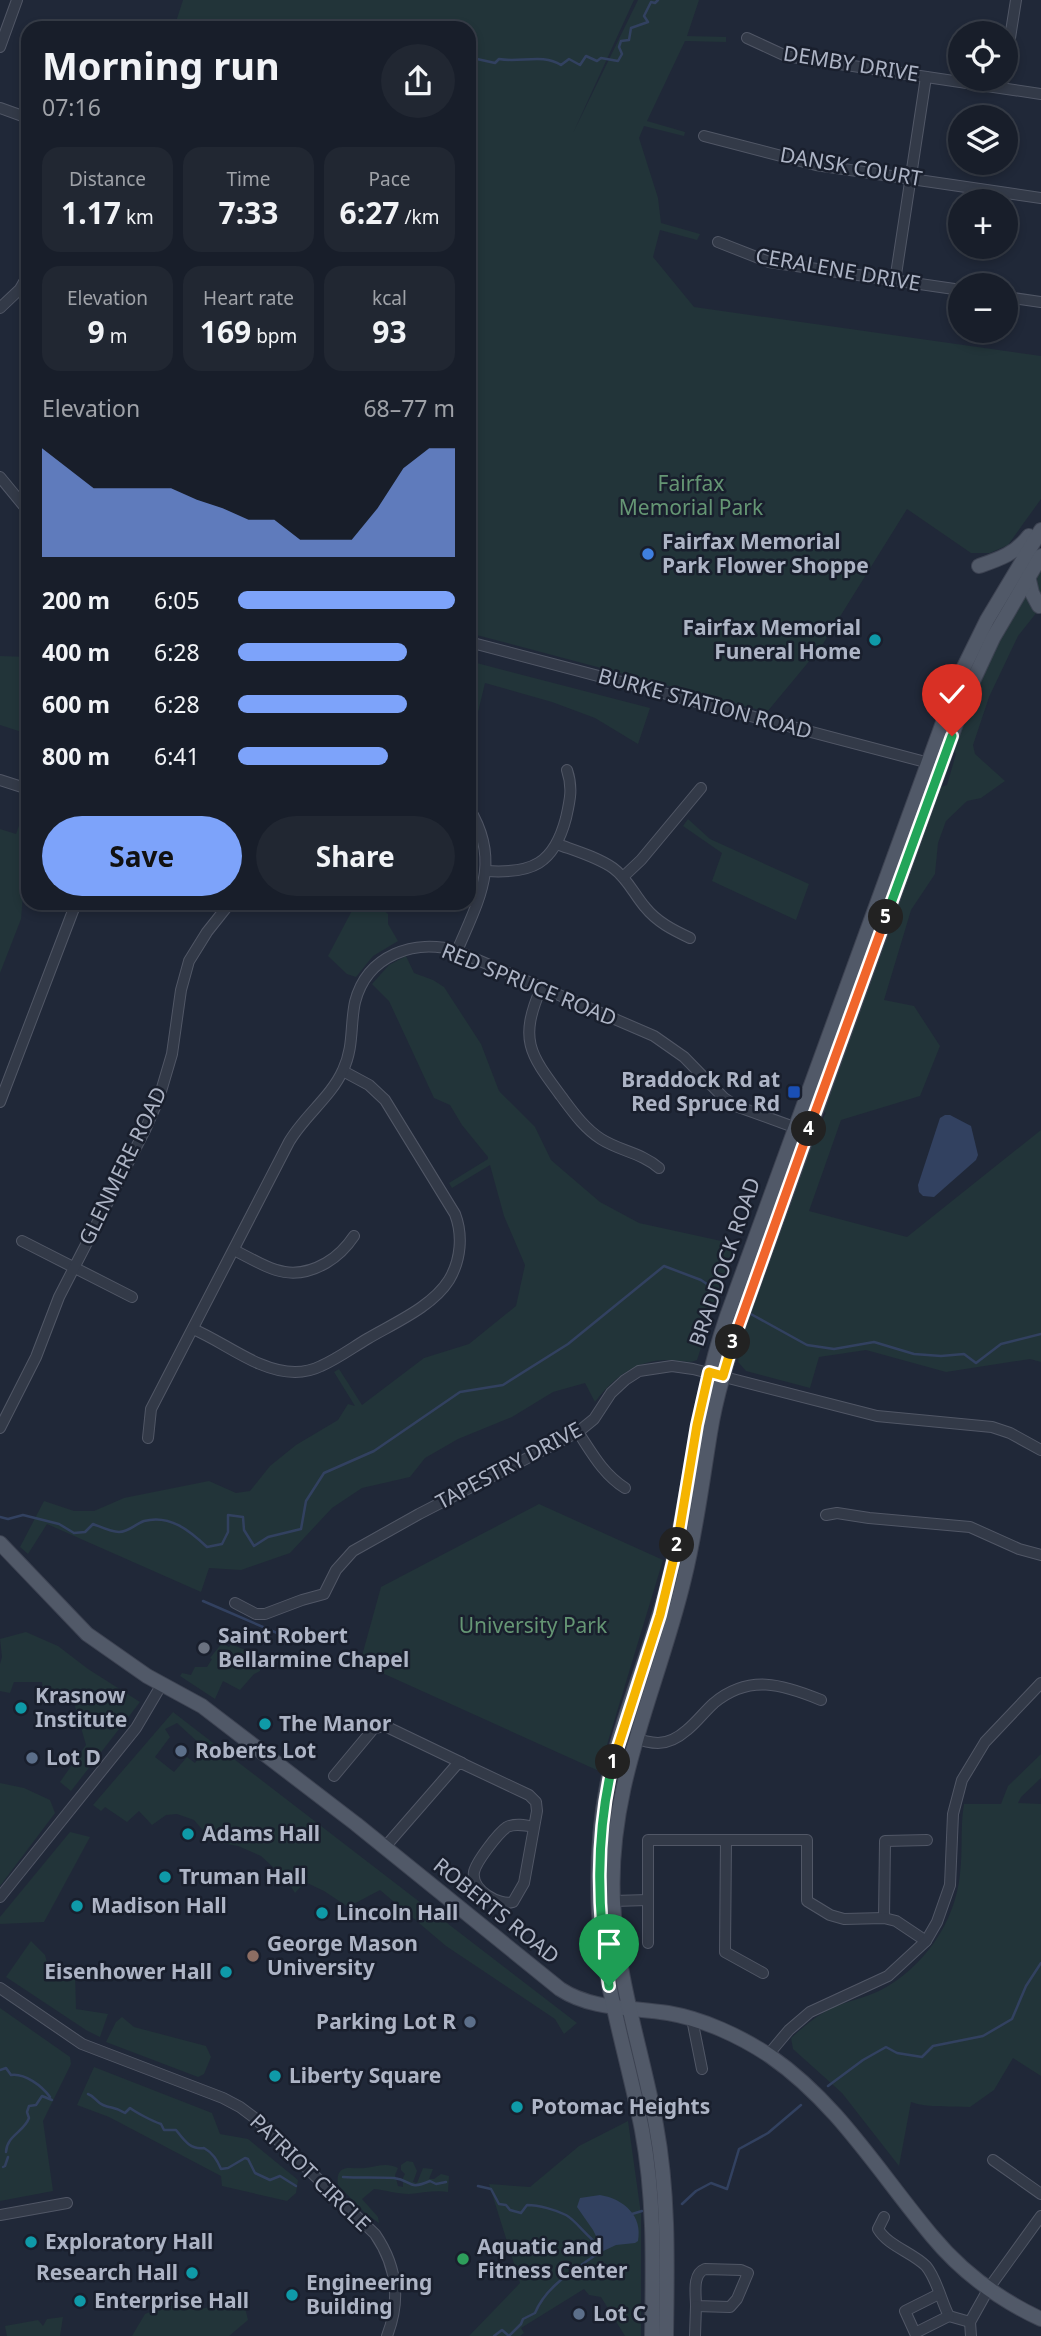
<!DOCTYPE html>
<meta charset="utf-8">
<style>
:root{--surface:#181e2a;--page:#212732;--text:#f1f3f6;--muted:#9fa2a8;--line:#363c47;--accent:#7da3fa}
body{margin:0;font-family:"Noto Sans",sans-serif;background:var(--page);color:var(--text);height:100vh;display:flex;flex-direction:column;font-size:26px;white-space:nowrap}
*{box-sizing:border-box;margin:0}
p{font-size:23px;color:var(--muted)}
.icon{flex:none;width:38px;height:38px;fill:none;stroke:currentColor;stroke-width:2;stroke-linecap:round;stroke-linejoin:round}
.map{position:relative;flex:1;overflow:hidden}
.sheet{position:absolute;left:21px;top:21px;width:455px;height:889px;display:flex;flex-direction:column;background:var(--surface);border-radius:21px;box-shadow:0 4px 10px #0003,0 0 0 2px var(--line)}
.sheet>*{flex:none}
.buttons{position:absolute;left:948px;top:21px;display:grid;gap:14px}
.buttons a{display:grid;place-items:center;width:70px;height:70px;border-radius:50%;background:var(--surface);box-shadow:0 4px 10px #0003,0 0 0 2px var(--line);font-size:35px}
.pin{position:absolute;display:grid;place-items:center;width:60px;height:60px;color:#fff;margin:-72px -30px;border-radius:50% 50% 50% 0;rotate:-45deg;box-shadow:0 0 7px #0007}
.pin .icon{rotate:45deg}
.km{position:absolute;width:35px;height:35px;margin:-18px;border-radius:50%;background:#222;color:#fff;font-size:19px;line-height:35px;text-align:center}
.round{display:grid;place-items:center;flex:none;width:74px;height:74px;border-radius:37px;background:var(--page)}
.overview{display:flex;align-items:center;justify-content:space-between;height:119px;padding:0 21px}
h1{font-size:38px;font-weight:700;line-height:52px}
.stats{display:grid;grid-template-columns:repeat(3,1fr);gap:10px;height:119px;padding:7px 21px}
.stats div{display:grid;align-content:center;border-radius:18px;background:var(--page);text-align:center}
.stats b{font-size:30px;font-weight:700}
.stats small{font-size:19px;font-weight:400}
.stats p{font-size:19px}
.chart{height:196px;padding:14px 21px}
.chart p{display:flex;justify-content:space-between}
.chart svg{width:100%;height:126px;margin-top:7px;fill:var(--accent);opacity:.7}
.button{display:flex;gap:14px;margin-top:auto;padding:14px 21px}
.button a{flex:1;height:80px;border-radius:42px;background:var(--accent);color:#111;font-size:28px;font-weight:700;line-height:80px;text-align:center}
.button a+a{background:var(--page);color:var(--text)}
ul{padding:0 21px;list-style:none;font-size:23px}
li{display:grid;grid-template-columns:112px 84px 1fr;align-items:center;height:52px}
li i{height:18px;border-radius:9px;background:var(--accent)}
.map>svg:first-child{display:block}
</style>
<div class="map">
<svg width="1041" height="2336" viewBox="0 0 1041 2336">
<rect width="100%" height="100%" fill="#202838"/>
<g fill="#223439" fill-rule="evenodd">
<path d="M183 0H634L573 133 638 0H699L687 36 726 37V42L685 41 647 121 685 132 684 136 644 126 639 138 658 198 661 223 700 234 697 240 660 230 653 257 694 307 1041 356V499L1008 545 990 553H971L907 509 821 647 767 712 469 633V28H174Z"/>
<path d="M1041 566V607L1018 636 989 697 973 745 975 754 1005 781 981 798 967 801 946 821 938 843 935 874 911 910 884 1000 914 1006 940 1046 920 1096 841 1120 809 1211 907 1237 1041 1130V1362L1030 1359 946 1372 866 1350 819 1357 810 1388 746 1371 738 1362 742 1333 807 1147 826 1113 824 1112 825 1097 941 787 947 785 956 754 952 748 987 660Z"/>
<path d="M0 656 28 657V734L0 725Z"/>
<path d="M469 661 650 708 638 744 595 718 552 702 485 683 473 733 469 731Z"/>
<path d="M28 801V819L22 836 27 845 21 919 0 973V829L16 834Z"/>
<path d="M688 819 710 839 809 884 796 920 712 881 722 853 683 826Z"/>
<path d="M356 903H375L388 914V924L398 941 373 956 356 977 347 974 328 956Z"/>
<path d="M406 956 414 973 433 980 444 987 481 1044 499 1091 535 1127 551 1160 600 1202 639 1223 735 1244 697 1360C688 1364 679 1360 670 1360 637 1359 614 1377 595 1402L585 1383 553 1392 512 1417 458 1439 425 1458 410 1477 362 1488 332 1508 290 1553 241 1570 209 1568 201 1592 47 1524 28 1554 20 1547 44 1501 74 1511H94L124 1498 209 1481 236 1493 250 1491 270 1466 296 1445 338 1420 348 1404 355 1406 334 1372 339 1369 362 1405 424 1358 469 1344 516 1306 525 1265 504 1216 490 1165 452 1188 449 1183 488 1159V1157L462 1125 450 1105 434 1098 389 1001 372 984 389 965Z"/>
<path d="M539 1504 663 1560 599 1771 360 1663 381 1587Z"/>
<path d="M26 1632 58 1646 88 1669 140 1702 71 1791 60 1782 86 1745 74 1703 44 1697 42 1682H14L10 1693 0 1691V1664L2 1657 0 1639Z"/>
<path d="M222 1643 229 1647 231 1644 267 1659 260 1667V1671L254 1674 240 1690 223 1681 215 1699 180 1676 182 1673 191 1675 195 1667H207L212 1659 210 1658Z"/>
<path d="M173 1712 577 2023 564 2034 555 2019 446 1946 380 1890 348 1907 324 1891 305 1882 295 1893 286 1879 261 1856 238 1846 212 1841 194 1820 177 1814 166 1815 152 1825 139 1811 127 1822 105 1807 101 1811 93 1805ZM177 1723 200 1744 206 1747 195 1763 187 1757 174 1772 155 1757 170 1737 165 1729Z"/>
<path d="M1041 1754V1778L1021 1797 1018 1803 1041 1804V2076L1013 2058 994 2090 970 2107C952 2106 927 2108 911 2102L899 2166 842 2093 793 2049 791 2038C803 2027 816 2016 830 2009 847 2001 865 1998 881 1990 924 1967 955 1923 960 1874 963 1850 960 1827 964 1804H1001L1008 1786Z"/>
<path d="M0 1783 24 1788 50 1800 55 1813 0 1886Z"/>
<path d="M70 1832 90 1837 44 1922 0 1924V1917Z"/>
<path d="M31 1941 45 1955 48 1966 75 1972 76 2009 108 2014 100 2037 86 2030 6 1977Z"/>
<path d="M0 2008 70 2057 71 2064 43 2121 53 2191 0 2201Z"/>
<path d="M122 2017 134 2027 206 2046 211 2057 204 2074 198 2077 106 2042 116 2022Z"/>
<path d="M94 2067 212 2113 220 2134 248 2139 298 2180 296 2193 287 2201 222 2186 221 2176 109 2117 77 2105Z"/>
<path d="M628 2121 641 2214V2336H625L601 2297 589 2295 584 2289 521 2328 524 2333 520 2336H469L520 2283 489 2184 530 2187 579 2146Z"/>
<path d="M407 2161 413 2162 417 2171 413 2182 417 2183 423 2168 433 2169 429 2179H434L441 2174 449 2176 448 2192C435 2190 422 2193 409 2194 397 2194 386 2190 374 2189L362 2199 378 2217 379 2223 365 2213 338 2185C335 2161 353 2170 365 2168 376 2167 386 2162 398 2168L395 2175 398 2186 403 2187V2178L405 2174 401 2170V2165Z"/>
<path d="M223 2304H244L248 2320 229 2336H132L145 2314 168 2305 196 2310Z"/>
<path d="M63 2317 60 2336H7L5 2326 38 2320 43 2326 47 2319Z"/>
</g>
<g fill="#324160">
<path d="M945 1115H950L971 1126 978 1155 976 1160 934 1197 923 1196 919 1192 918 1185 940 1118Z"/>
<path d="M600 2195C624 2199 643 2216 638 2241L635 2243 616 2245 599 2253 598 2240 593 2230 577 2207 580 2198Z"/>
</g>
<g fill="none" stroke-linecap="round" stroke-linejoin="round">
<g stroke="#324160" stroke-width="2.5">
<path d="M469 61 477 59 495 63 499 59C520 63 543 53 561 65L569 59 580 65 586 56 597 61 601 58 618 61 622 54 619 47 621 41 629 40 631 28 648 22 644 16 651 2 655 3 658 0"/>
<path d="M749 1313 807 1345 834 1349 874 1342 914 1354 941 1356 964 1354 976 1363 1001 1344 1041 1334"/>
<path d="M0 1517 8 1519 23 1515 59 1524 74 1533 85 1532 93 1524C101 1527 111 1532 119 1532 129 1532 135 1524 144 1521 170 1514 190 1531 207 1547L222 1544 228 1532V1515L243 1517 244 1530 254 1546 268 1537 301 1529 306 1501 324 1473 374 1451 460 1392 503 1385 568 1344 664 1266 701 1280 720 1293"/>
<path d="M203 1601 284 1636"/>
<path d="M0 2070 6 2068 11 2075C25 2073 42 2086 50 2097"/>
<path d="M828 2086 863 2060 886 2047 897 2053 922 2057 933 2046 983 2036 1012 2019 1026 1986 1041 1963"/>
<path d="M88 2094C96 2097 96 2102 103 2105 112 2109 114 2106 125 2113L130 2108C137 2113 152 2121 161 2124L164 2130H176C184 2140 190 2150 204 2148 213 2153 217 2160 221 2169L228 2168 245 2158 248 2159 255 2173 270 2180 280 2176 296 2186"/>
<path d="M6 2152C7 2135 24 2132 29 2118L27 2112 29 2106 36 2105 42 2096 52 2100"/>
<path d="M3 2167 5 2166 8 2157"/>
<path d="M343 2177C359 2178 377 2177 394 2178 412 2180 407 2191 430 2181L436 2184 446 2182"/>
<path d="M478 2186 491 2189 499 2204 506 2205 510 2210 521 2213 527 2205C539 2205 556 2210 566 2215 577 2221 588 2239 601 2246"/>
<path d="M682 2204 696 2191 711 2183 727 2189 739 2149 768 2133 801 2105"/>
<path d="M632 2214 642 2211"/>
<path d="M494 2336 502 2330 509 2336 521 2324 523 2319 535 2313C547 2284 577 2269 601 2251"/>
</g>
<defs>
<g id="minor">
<path d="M747 38 786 56 1041 94"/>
<path d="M0 47 17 0"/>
<path d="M1006 63 1016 0"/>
<path d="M0 108 28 118"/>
<path d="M704 136 816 165 1041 198"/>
<path d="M718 242 769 262 961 290"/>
<path d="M895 281 926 77"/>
<path d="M1006 297 1041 302"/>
<path d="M0 308 20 289 28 275"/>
<path d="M0 477 28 511"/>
<path d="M27 600H28"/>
<path d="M469 642 933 764"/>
<path d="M0 780 28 789"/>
<path d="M557 844C576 851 597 857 613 868 627 878 634 894 645 907 657 922 673 930 690 938"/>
<path d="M486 871C532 874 554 864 566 818 570 800 573 788 567 770"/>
<path d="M623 877 641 860 701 788"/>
<path d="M457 951C479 899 502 862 469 808"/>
<path d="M541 988C519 1040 529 1053 561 1096 573 1112 584 1128 601 1139 620 1151 642 1153 659 1168"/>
<path d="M0 1102 76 903"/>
<path d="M22 1241 132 1297"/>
<path d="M234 1250C268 1267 289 1284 326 1263 338 1256 346 1248 354 1236"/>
<path d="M193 1329C226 1343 259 1372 295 1372 304 1372 313 1370 321 1366 337 1359 352 1348 367 1339 394 1323 432 1307 449 1280 461 1260 463 1235 455 1214L385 1100 369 1085 343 1071"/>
<path d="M0 1428 36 1357 59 1297 145 1130 159 1098 172 1054 181 990 189 961 207 932 230 903"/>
<path d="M578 1432C592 1453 603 1474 625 1488"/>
<path d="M148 1438 151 1409 289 1142C304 1116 331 1097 343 1070 354 1047 350 1025 355 1002 367 955 415 938 457 951L654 1036 684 1057 724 1098 736 1106 802 1130"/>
<path d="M826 1515 837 1513 869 1518 970 1527 1019 1549 1041 1555"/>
<path d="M235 1603 256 1614H265L302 1600 324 1594 336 1570 353 1551 419 1514 578 1432 594 1419 611 1393 625 1380 639 1371 672 1366 693 1369 877 1416 992 1427 1010 1433 1041 1450"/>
<path d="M621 1734C632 1737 645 1743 658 1743 668 1743 679 1737 687 1730 697 1722 704 1712 714 1703 749 1674 782 1684 821 1700"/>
<path d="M334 1776 374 1728 385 1726 462 1763"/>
<path d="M726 1840 725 1952 763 1973"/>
<path d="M385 1847 459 1762 529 1795 536 1802 537 1811 524 1883 513 1902C499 1906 471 1890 474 1872 476 1862 498 1833 507 1827 515 1823 525 1825 534 1827"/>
<path d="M0 1897 136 1728 162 1684"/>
<path d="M613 1901 648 1900"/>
<path d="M884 1918 885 1841 927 1840"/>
<path d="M648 1943V1840H807V1901L830 1915 844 1919 884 1918 896 1921 926 1941"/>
<path d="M0 1988 82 2044 223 2098 240 2107 256 2119 375 2234C397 2266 401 2300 387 2336"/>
<path d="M692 2019 702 2069"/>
<path d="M768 2055 789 2030 810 2012 888 1976 926 1941 937 1922 950 1885 953 1814 962 1780 985 1742 1041 1683"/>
<path d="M993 2160 1041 2194"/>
<path d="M0 2215 67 2203"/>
<path d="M884 2217 878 2229C888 2246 912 2252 926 2266 937 2279 941 2301 949 2316L970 2322"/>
<path d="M705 2269 741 2270 748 2273 737 2299 730 2307 696 2306C696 2294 692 2274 705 2269Z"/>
<path d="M939 2294 905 2311 915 2333 949 2316"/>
<path d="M695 2336 696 2306"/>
<path d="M971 2336 970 2322 989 2288 1041 2216"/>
</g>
<g id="major">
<path d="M979 566C999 559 1015 554 1029 536"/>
<path d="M1028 576 1032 593 1039 606"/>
<path d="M0 1543 87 1634 147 1676 202 1706 356 1824 560 1989C592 2010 631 2007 668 2013 703 2019 740 2036 770 2056 838 2103 880 2174 932 2236 961 2271 1000 2300 1041 2319"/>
<path d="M652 2336C653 2267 655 2199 642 2130 628 2058 604 1987 599 1913 597 1871 599 1827 607 1786 621 1717 651 1652 668 1584 690 1495 697 1403 727 1316L961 673 987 620 1041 530"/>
<path d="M666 2336C667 2265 669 2195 656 2125 642 2051 617 1978 613 1902 607 1785 658 1689 684 1579 696 1531 702 1482 710 1433 716 1395 728 1358 740 1321L966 696 993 638 1041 556"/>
</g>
</defs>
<use href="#minor" stroke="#515766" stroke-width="12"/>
<use href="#major" stroke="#3d4352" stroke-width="16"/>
<use href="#minor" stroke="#333a48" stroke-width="10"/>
<use href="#major" stroke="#515968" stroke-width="14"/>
</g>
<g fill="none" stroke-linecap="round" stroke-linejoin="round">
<defs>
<path id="split-1" d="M609 1986C597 1910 595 1837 613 1762"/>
<path id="split-2" d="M613 1762 660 1615 677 1545"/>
<path id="split-3" d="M677 1545 697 1425 709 1372 723 1376 733 1342"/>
<path id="split-4" d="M733 1342 809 1129"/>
<path id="split-5" d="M809 1129 886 917"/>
<path id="split-6" d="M886 917 952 736"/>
</defs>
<use href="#split-1" stroke="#fff" stroke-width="14"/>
<use href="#split-2" stroke="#fff" stroke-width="14"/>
<use href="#split-3" stroke="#fff" stroke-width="14"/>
<use href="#split-4" stroke="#fff" stroke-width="14"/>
<use href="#split-5" stroke="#fff" stroke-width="14"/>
<use href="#split-6" stroke="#fff" stroke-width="14"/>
<use href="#split-1" stroke="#22a559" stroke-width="9"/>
<use href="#split-2" stroke="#f5b400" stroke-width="9"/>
<use href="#split-3" stroke="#f5b400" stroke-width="9"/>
<use href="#split-4" stroke="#f0652b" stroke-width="9"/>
<use href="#split-5" stroke="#f0652b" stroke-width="9"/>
<use href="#split-6" stroke="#22a559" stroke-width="9"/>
</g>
<circle fill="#3f7fe0" stroke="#191f2d" stroke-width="2.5" cx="648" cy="554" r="7"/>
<g fill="#0f9aa8" stroke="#191f2d" stroke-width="2.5">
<circle cx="875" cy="640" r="7"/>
<circle cx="21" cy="1708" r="7"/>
<circle cx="265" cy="1724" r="7"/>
<circle cx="188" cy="1834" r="7"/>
<circle cx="165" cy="1877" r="7"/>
<circle cx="77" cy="1906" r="7"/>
<circle cx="322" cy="1913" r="7"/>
<circle cx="226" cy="1972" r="7"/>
<circle cx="275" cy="2076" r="7"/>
<circle cx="517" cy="2107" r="7"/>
<circle cx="31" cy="2242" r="7"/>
<circle cx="192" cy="2273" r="7"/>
<circle cx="292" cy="2295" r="7"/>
<circle cx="80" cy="2301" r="7"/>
</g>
<rect fill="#1a4fb4" stroke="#191f2d" stroke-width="2.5" x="787" y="1085" width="14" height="14" rx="3.5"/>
<circle fill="#6b7280" stroke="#191f2d" stroke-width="2.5" cx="204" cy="1648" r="7"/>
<g fill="#5c6f8a" stroke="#191f2d" stroke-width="2.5">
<circle cx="181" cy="1751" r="7"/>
<circle cx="32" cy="1758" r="7"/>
<circle cx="470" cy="2022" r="7"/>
<circle cx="579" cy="2314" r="7"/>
</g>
<circle fill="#8d6e63" stroke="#191f2d" stroke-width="2.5" cx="253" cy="1956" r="7"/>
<circle fill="#2e9e5b" stroke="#191f2d" stroke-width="2.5" cx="463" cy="2259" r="7"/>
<g text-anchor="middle" stroke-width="5" stroke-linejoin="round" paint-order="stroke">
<g font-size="21" fill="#adb4c5" stroke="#191f2d">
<text transform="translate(851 64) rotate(9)" y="7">DEMBY DRIVE</text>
<text transform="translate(851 167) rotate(10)" y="7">DANSK COURT</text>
<text transform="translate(838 270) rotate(10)" y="7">CERALENE DRIVE</text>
<text transform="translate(705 704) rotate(15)" y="7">BURKE STATION ROAD</text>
<text transform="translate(529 985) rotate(22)" y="7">RED SPRUCE ROAD</text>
<text transform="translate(123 1166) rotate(-64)" y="7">GLENMERE ROAD</text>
<text transform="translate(725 1262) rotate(-71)" y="7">BRADDOCK ROAD</text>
<text transform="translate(509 1466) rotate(-28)" y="7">TAPESTRY DRIVE</text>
<text transform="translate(496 1911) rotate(39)" y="7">ROBERTS ROAD</text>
<text transform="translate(310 2173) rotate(44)" y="7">PATRIOT CIRCLE</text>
</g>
<g font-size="21" fill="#659674" stroke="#191f2d">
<text x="691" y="491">Fairfax<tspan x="691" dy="24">Memorial Park</tspan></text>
<text x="533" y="1633">University Park</text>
</g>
<g font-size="21" font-weight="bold" fill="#adb4c5" stroke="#191f2d" text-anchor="start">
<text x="662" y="549">Fairfax Memorial<tspan x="662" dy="24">Park Flower Shoppe</tspan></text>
<text x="861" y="635" text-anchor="end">Fairfax Memorial<tspan x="861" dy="24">Funeral Home</tspan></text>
<text x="780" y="1087" text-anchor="end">Braddock Rd at<tspan x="780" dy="24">Red Spruce Rd</tspan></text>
<text x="218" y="1643">Saint Robert<tspan x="218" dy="24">Bellarmine Chapel</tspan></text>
<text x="35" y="1703">Krasnow<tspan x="35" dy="24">Institute</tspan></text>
<text x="279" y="1731">The Manor</text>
<text x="195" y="1758">Roberts Lot</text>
<text x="46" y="1765">Lot D</text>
<text x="202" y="1841">Adams Hall</text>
<text x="179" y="1884">Truman Hall</text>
<text x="91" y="1913">Madison Hall</text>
<text x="336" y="1920">Lincoln Hall</text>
<text x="267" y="1951">George Mason<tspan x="267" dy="24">University</tspan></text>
<text x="212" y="1979" text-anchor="end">Eisenhower Hall</text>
<text x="456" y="2029" text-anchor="end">Parking Lot R</text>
<text x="289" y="2083">Liberty Square</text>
<text x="531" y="2114">Potomac Heights</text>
<text x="45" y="2249">Exploratory Hall</text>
<text x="477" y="2254">Aquatic and<tspan x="477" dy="24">Fitness Center</tspan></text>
<text x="178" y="2280" text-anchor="end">Research Hall</text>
<text x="306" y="2290">Engineering<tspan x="306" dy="24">Building</tspan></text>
<text x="94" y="2308">Enterprise Hall</text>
<text x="593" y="2321">Lot C</text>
</g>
</g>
</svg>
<div class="buttons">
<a><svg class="icon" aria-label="locate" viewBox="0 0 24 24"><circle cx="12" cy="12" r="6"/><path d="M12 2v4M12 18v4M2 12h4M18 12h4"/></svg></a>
<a><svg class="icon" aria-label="layers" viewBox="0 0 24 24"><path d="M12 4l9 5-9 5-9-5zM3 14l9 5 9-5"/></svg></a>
<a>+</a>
<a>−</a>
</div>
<div class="pin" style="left:609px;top:1986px;background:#1e9e55"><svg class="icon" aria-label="arrive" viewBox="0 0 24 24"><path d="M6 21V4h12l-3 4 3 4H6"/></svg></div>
<div class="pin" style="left:952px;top:736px;background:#d93025"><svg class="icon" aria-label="check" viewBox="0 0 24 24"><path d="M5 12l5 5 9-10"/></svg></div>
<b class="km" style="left:613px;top:1762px">1</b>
<b class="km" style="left:677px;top:1545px">2</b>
<b class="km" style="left:733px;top:1342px">3</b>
<b class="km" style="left:809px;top:1129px">4</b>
<b class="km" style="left:886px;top:917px">5</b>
<section class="sheet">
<div class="overview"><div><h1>Morning run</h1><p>07:16</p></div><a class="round"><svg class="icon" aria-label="share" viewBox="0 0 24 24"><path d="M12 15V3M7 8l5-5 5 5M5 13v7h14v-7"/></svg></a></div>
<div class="stats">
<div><p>Distance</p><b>1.17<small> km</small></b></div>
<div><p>Time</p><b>7:33</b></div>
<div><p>Pace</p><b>6:27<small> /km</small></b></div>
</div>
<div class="stats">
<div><p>Elevation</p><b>9<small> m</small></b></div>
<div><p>Heart rate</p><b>169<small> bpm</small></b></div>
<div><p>kcal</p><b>93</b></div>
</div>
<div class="chart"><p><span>Elevation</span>68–77 m</p>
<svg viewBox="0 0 160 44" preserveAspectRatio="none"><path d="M0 44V6L10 13L20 20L30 20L40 20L50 20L60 24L70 27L80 31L90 31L100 38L110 38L120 38L130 27L140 13L150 6L160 6V44z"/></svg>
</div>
<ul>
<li><b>200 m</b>6:05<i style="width:100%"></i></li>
<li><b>400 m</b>6:28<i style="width:78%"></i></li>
<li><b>600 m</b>6:28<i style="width:78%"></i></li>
<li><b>800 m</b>6:41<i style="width:69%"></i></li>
</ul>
<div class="button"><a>Save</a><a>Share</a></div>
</section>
</div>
